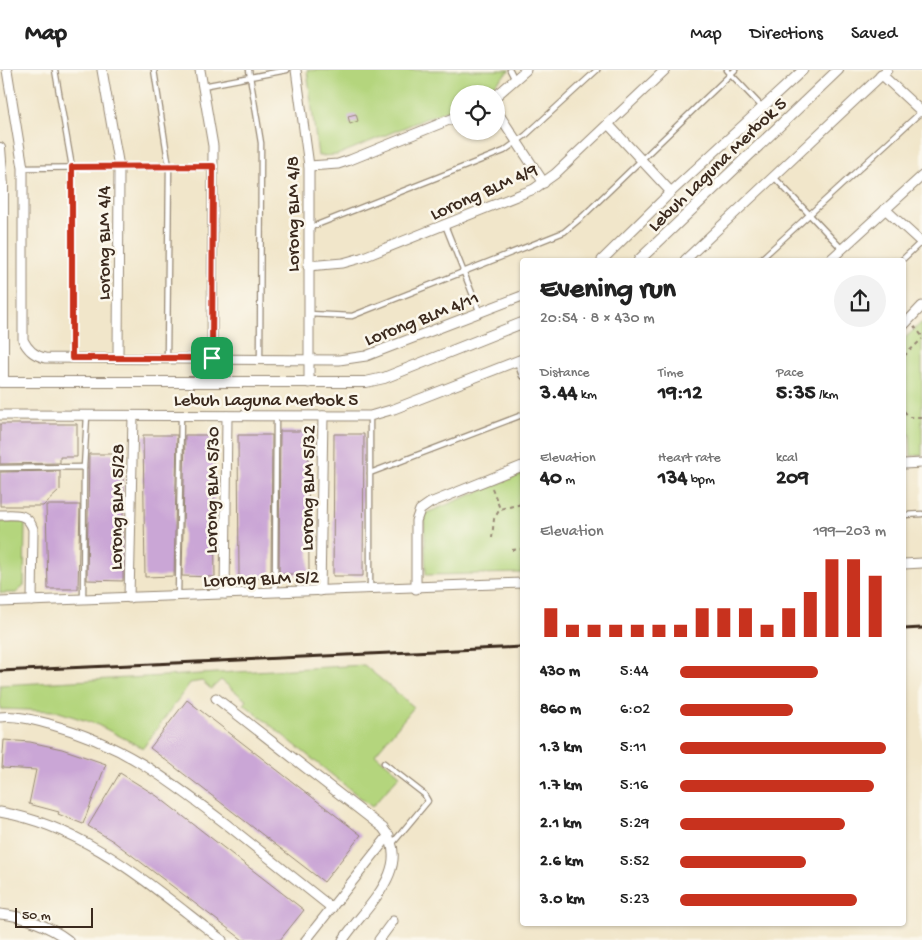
<!DOCTYPE html>
<meta charset="utf-8">
<style>
:root{--surface:#fff;--page:#f2f2f2;--text:#222;--muted:#767676;--line:#e0e0e0;--accent:#c8321e}
body{margin:0;font-family:"Gochi Hand",sans-serif;background:var(--page);color:var(--text);height:100vh;display:flex;flex-direction:column;font-size:19px;white-space:nowrap}
*{box-sizing:border-box;margin:0}
p{font-size:16px;color:var(--muted)}
.icon{flex:none;width:28px;height:28px;fill:none;stroke:currentColor;stroke-width:2;stroke-linecap:round;stroke-linejoin:round}
.map{position:relative;flex:1;overflow:hidden}
.side{position:absolute;left:520px;top:188px;width:386px;height:668px;display:flex;flex-direction:column;background:var(--surface);border-radius:5px;box-shadow:0 1px 4px #0004}
.side>*{flex:none}
.buttons{position:absolute;left:450px;top:15px;display:grid;gap:10px}
.buttons a{display:grid;place-items:center;width:55px;height:55px;border-radius:50%;background:var(--surface);box-shadow:0 1px 4px #0004;font-size:25px}
.scale{position:absolute;left:15px;bottom:12px;width:78px;box-sizing:border-box;padding-left:5px;border:2px solid #3b2a1e;border-top:0;font-size:14px;line-height:18px;white-space:nowrap;color:#3b2a1e;-webkit-text-stroke:4px #fbf7ec;paint-order:stroke}
.pin{position:absolute;display:grid;place-items:center;width:42px;height:42px;color:#fff;margin:-21px;border-radius:10px;box-shadow:0 2px 8px #0006}
.round{display:grid;place-items:center;flex:none;width:52px;height:52px;border-radius:26px;background:var(--page)}
.overview{display:flex;align-items:center;justify-content:space-between;height:85px;padding:0 20px}
h1{font-size:28px;font-weight:700;line-height:38px}
.metrics{display:grid;grid-template-columns:repeat(3,1fr);gap:8px;height:85px;padding:5px 20px}
.metrics div{display:grid;align-content:center}
.metrics b{font-size:21px;font-weight:700}
.metrics small{font-size:14px;font-weight:400}
.metrics p{font-size:14px}
.chart{height:140px;padding:10px 20px}
.chart p{display:flex;justify-content:space-between}
.chart svg{width:100%;height:90px;margin-top:5px;stroke:var(--accent);stroke-width:6}
ul{padding:0 20px;list-style:none;font-size:16px}
li{display:grid;grid-template-columns:80px 60px 1fr;align-items:center;height:38px}
li i{height:12px;border-radius:6px;background:var(--accent)}
header{display:flex;align-items:center;gap:30px;box-sizing:border-box;height:70px;padding:0 25px;background:var(--surface);border-bottom:1px solid var(--line)}
header strong{font-size:24px}
nav{display:flex;gap:28px;margin-inline-start:auto;font-size:18px}
.map>svg:first-child{display:block}
</style>
<header>
<strong>Map</strong>
<nav><a>Map</a><a>Directions</a><a>Saved</a></nav>
</header>
<div class="map">
<svg width="922" height="870" viewBox="0 0 922 870">
<rect width="100%" height="100%" fill="#fbf7ec"/>
<filter id="ink" filterUnits="userSpaceOnUse"><feTurbulence type="fractalNoise" baseFrequency=".02" numOctaves="2"/><feDisplacementMap in="SourceGraphic" scale="10" xChannelSelector="R" yChannelSelector="G"/><feConvolveMatrix kernelMatrix="1 2 1 2 8 2 1 2 1" color-interpolation-filters="sRGB"/></filter>
<filter id="wash" filterUnits="userSpaceOnUse"><feTurbulence type="fractalNoise" baseFrequency=".0096" numOctaves="4" result="noise"/><feDisplacementMap in="SourceGraphic" scale="20" xChannelSelector="R" yChannelSelector="G"/><feGaussianBlur stdDeviation="1.12" result="paint"/><feColorMatrix in="noise" values="0 0 0 0 0 0 0 0 0 0 0 0 0 0 0 0 0 1.4 0 .05"/><feComposite in="paint" operator="in"/></filter>
<g filter="url(#wash)">
<rect width="100%" height="100%" fill="#f1e6ca"/>
<g fill="#b4d57d" stroke="#78804e">
<path d="M307 0H510L484 24H459V35L337 85 318 86Z"/>
<path d="M922 252V385L911 386 910 364H904V269Z"/>
<path d="M522 404V503L426 505 424 444Z"/>
<path d="M0 452H25L24 515 16 523H0Z"/>
<path d="M364 595 414 637 375 684 400 705 372 737 244 634 247 631 221 610 211 619 202 611 190 613 143 678 96 654 56 641 0 639V615Z"/>
</g>
<g id="blocks">
<g fill="#caa6d6">
<path d="M356 44 358 51 350 54 348 46Z"/>
<path d="M0 354H77V387H60V393L0 394Z"/>
<path d="M280 361H308L309 504H279Z"/>
<path d="M334 364H364L363 506H333Z"/>
<path d="M143 365H177L174 506 145 507Z"/>
<path d="M185 365H213L215 507 182 506Z"/>
<path d="M238 365H272L271 504 269 507H239Z"/>
<path d="M89 384H123V511L87 510Z"/>
<path d="M60 401V420L43 436H0V402Z"/>
<path d="M46 435H80L78 519H48Z"/>
<path d="M187 630 361 765 324 812 150 678Z"/>
<path d="M4 670 30 672 62 679 106 694 83 754 58 744 59 742 29 734 36 700 2 698Z"/>
<path d="M120 703 157 726 304 840 280 870H243L113 771 88 756Z"/>
</g>
</g>
</g>
<g filter="url(#ink)">
<use href="#blocks" fill-opacity="0" stroke="#968874" stroke-width="1"/>
<g fill="none" stroke-linecap="round" stroke-linejoin="round">
<defs>
<g id="service">
<path d="M55 0 72 97V288"/>
<path d="M154 0 169 97 167 287"/>
<path d="M249 0 261 73 260 289"/>
<path d="M510 0 515 10"/>
<path d="M727 0 762 37"/>
<path d="M203 16 287 0"/>
<path d="M23 98 213 96"/>
<path d="M774 107 842 179"/>
<path d="M445 155 480 243"/>
<path d="M309 158 504 81 526 65 597 0"/>
<path d="M760 190 921 42"/>
<path d="M902 190 921 172"/>
<path d="M309 244 352 246 564 162 582 147 735 0"/>
<path d="M517 292 522 306"/>
<path d="M84 397 87 346"/>
<path d="M0 398 84 397 83 529"/>
<path d="M370 403V346"/>
<path d="M904 445 922 444"/>
<path d="M370 519V403L522 345"/>
<path d="M275 523 276 347"/>
<path d="M178 525 181 346"/>
<path d="M384 693 424 724 428 731 392 774"/>
</g>
<g id="minor">
<path d="M7 0 23 98V270C28 280 34 285 45 288L339 290 366 286 522 226"/>
<path d="M102 0 119 97 118 287"/>
<path d="M200 0 213 76 212 288"/>
<path d="M296 0 309 96V313"/>
<path d="M881 4 922 42"/>
<path d="M496 26 526 0"/>
<path d="M496 40 544 113"/>
<path d="M608 54 671 122"/>
<path d="M309 96 338 94 350 90 459 46"/>
<path d="M885 139 922 173"/>
<path d="M602 190 671 122 803 0"/>
<path d="M685 190 887 0"/>
<path d="M830 190 922 106"/>
<path d="M308 196 343 193 361 188 534 119 555 104 665 0"/>
<path d="M904 255 922 236"/>
<path d="M0 345 370 346 394 339 522 289"/>
<path d="M904 394 922 393"/>
<path d="M0 445C16 445 27 442 33 459L32 531"/>
<path d="M904 494 922 493"/>
<path d="M416 519V451L420 440 430 433 522 396"/>
<path d="M320 521 323 346"/>
<path d="M225 524 227 346"/>
<path d="M129 528 133 346"/>
<path d="M0 532 522 513"/>
<path d="M216 628 383 758C415 798 364 838 343 870"/>
<path d="M0 647C16 645 34 650 49 654 124 674 170 711 230 757 264 784 298 811 332 838"/>
<path d="M0 742C88 757 153 818 222 870"/>
<path d="M0 844C24 846 49 856 68 870"/>
<path d="M306 870 389 765"/>
<path d="M379 870 393 851"/>
</g>
<g id="tertiary">
<path d="M0 78 3 116V312"/>
<path d="M639 190 838 0"/>
<path d="M0 312H366L384 308 522 253"/>
</g>
</defs>
<use href="#service" stroke="#968874" stroke-width="7"/>
<use href="#minor" stroke="#968874" stroke-width="11"/>
<use href="#tertiary" stroke="#968874" stroke-width="12"/>
<g stroke="#968874" stroke-width="2" stroke-dasharray="4 4" stroke-linecap="butt">
<path d="M914 256 922 266"/>
<path d="M904 286 922 269"/>
<path d="M904 341 909 347H922"/>
<path d="M492 418 500 439"/>
<path d="M492 468 494 449 500 439 522 434"/>
<path d="M512 480 522 479"/>
</g>
<use href="#service" stroke="#fff" stroke-width="4.5"/>
<use href="#minor" stroke="#fff" stroke-width="9"/>
<use href="#tertiary" stroke="#fff" stroke-width="10"/>
<g stroke="#3b2a1e" stroke-width="3">
<path d="M904 559 922 558"/>
<path d="M0 601 522 577"/>
</g>
</g>
</g>
<g fill="none" stroke-linecap="round" stroke-linejoin="round" filter="url(#ink)">
<defs>
<path id="route" d="M213 96 212 288H72V97Z"/>
</defs>
<use href="#route" stroke="#fff" stroke-width="10"/>
<use href="#route" stroke="#c8321e" stroke-width="6"/>
</g>
<g text-anchor="middle" stroke-width="5" stroke-linejoin="round" paint-order="stroke">
<g font-size="19" fill="#3b2a1e" stroke="#fbf7ec">
<text transform="translate(716 93) rotate(-44)" y="7">Lebuh Laguna Merbok 5</text>
<text transform="translate(483 120) rotate(-24)" y="7">Lorong BLM 4/9</text>
<text transform="translate(291 144) rotate(-90)" y="7">Lorong BLM 4/8</text>
<text transform="translate(102 173) rotate(-90)" y="7">Lorong BLM 4/4</text>
<text transform="translate(421 247) rotate(-21)" y="7">Lorong BLM 4/11</text>
<text x="266" y="335">Lebuh Laguna Merbok 5</text>
<text transform="translate(306 418) rotate(-89)" y="7">Lorong BLM 5/32</text>
<text transform="translate(210 420) rotate(-89)" y="7">Lorong BLM 5/30</text>
<text transform="translate(115 437) rotate(-89)" y="7">Lorong BLM 5/28</text>
<text transform="translate(261 507) rotate(-2)" y="7">Lorong BLM 5/2</text>
</g>
</g>
</svg>
<div class="buttons">
<a><svg class="icon" aria-label="locate" viewBox="0 0 24 24"><circle cx="12" cy="12" r="6"/><path d="M12 2v4M12 18v4M2 12h4M18 12h4"/></svg></a>
</div>
<div class="scale">50 m</div>
<div class="pin" style="left:212px;top:288px;background:#1e9e55"><svg class="icon" aria-label="arrive" viewBox="0 0 24 24"><path d="M6 21V4h12l-3 4 3 4H6"/></svg></div>
<section class="side">
<div class="overview"><div><h1>Evening run</h1><p>20:54 · 8 × 430 m</p></div><a class="round"><svg class="icon" aria-label="share" viewBox="0 0 24 24"><path d="M12 15V3M7 8l5-5 5 5M5 13v7h14v-7"/></svg></a></div>
<div class="metrics">
<div><p>Distance</p><b>3.44<small> km</small></b></div>
<div><p>Time</p><b>19:12</b></div>
<div><p>Pace</p><b>5:35<small> /km</small></b></div>
</div>
<div class="metrics">
<div><p>Elevation</p><b>40<small> m</small></b></div>
<div><p>Heart rate</p><b>134<small> bpm</small></b></div>
<div><p>kcal</p><b>209</b></div>
</div>
<div class="chart"><p><span>Elevation</span>199–203 m</p>
<svg viewBox="0 0 160 44" preserveAspectRatio="none"><path d="M5 44V30M15 44V38M25 44V38M35 44V38M45 44V38M55 44V38M65 44V38M75 44V30M85 44V30M95 44V30M105 44V38M115 44V30M125 44V22M135 44V6M145 44V6M155 44V14"/></svg>
</div>
<ul>
<li><b>430 m</b>5:44<i style="width:67%"></i></li>
<li><b>860 m</b>6:02<i style="width:55%"></i></li>
<li><b>1.3 km</b>5:11<i style="width:100%"></i></li>
<li><b>1.7 km</b>5:16<i style="width:94%"></i></li>
<li><b>2.1 km</b>5:29<i style="width:80%"></i></li>
<li><b>2.6 km</b>5:52<i style="width:61%"></i></li>
<li><b>3.0 km</b>5:23<i style="width:86%"></i></li>
</ul>
</section>
</div>
